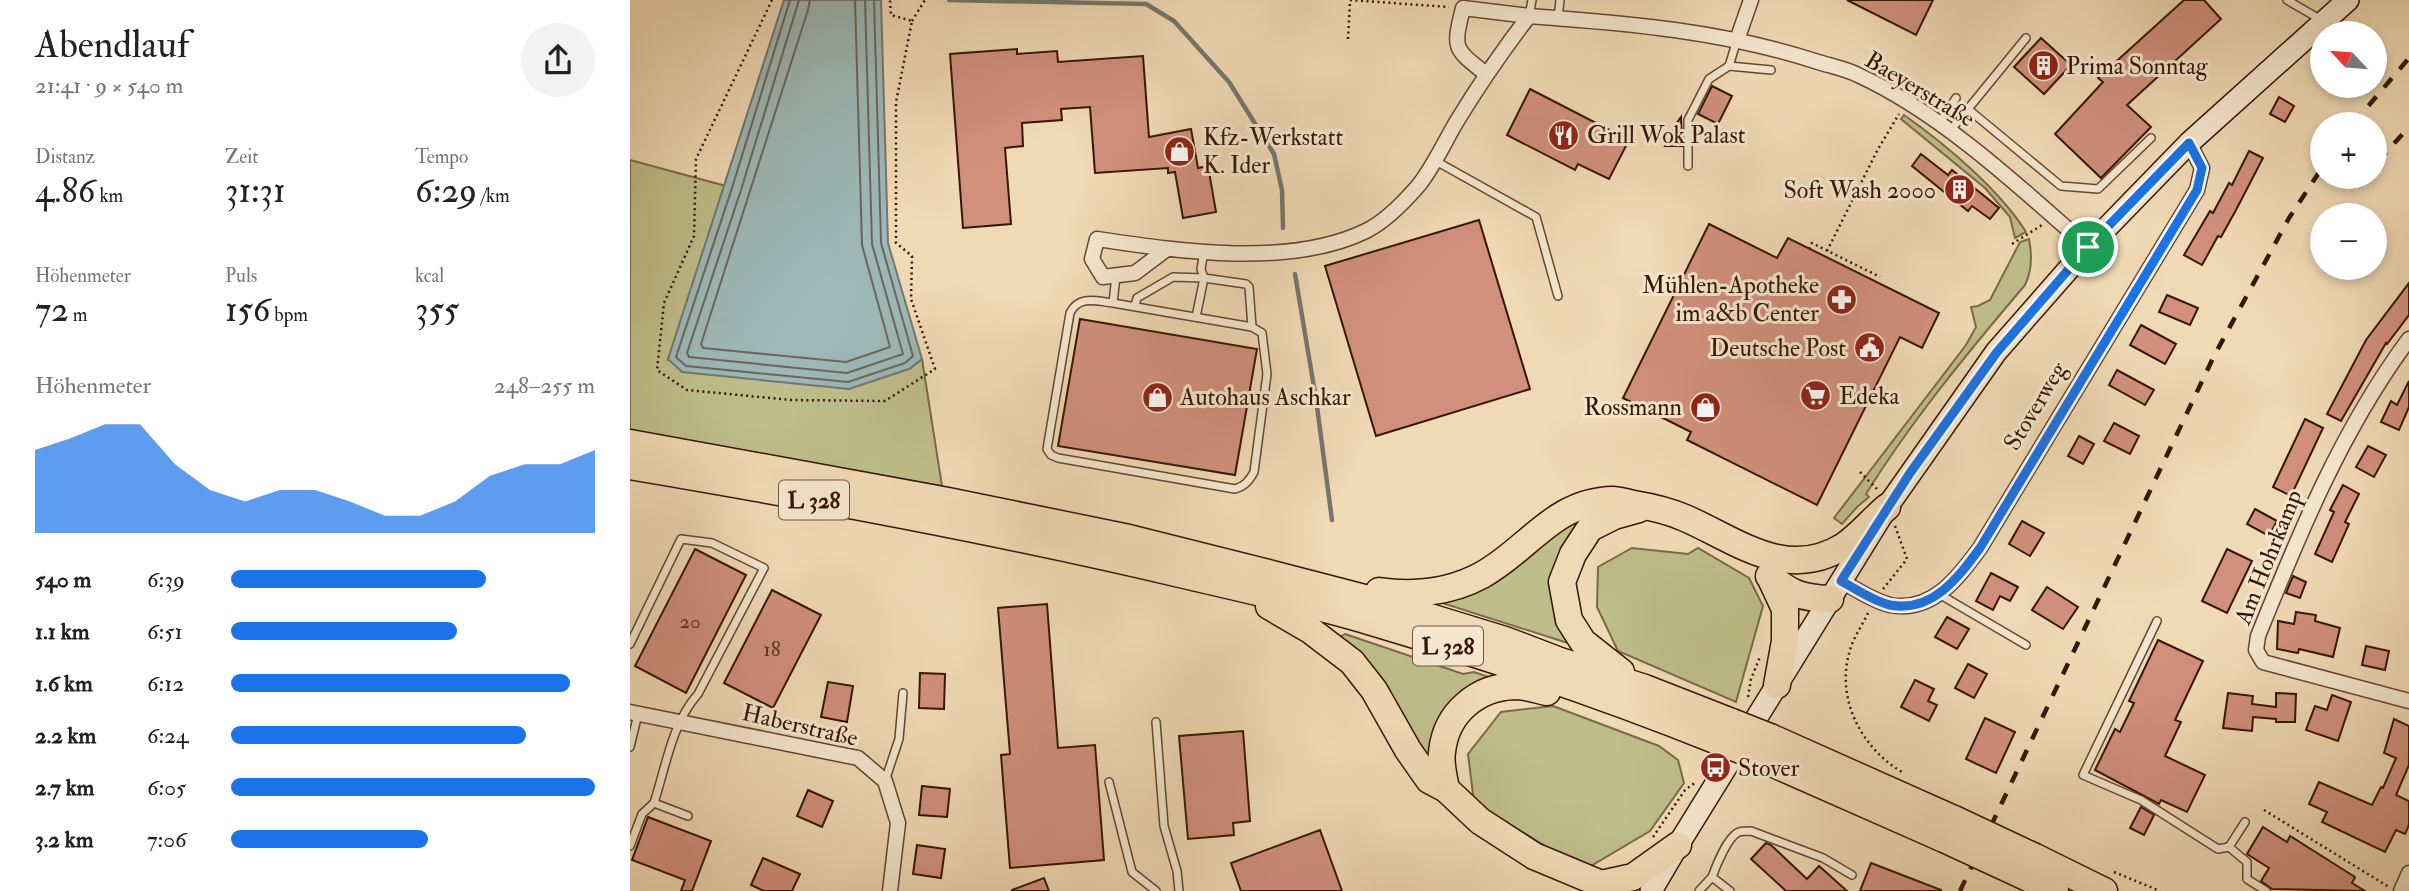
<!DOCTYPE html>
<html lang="de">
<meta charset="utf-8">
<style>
:root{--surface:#fff;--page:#f2f2f2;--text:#222;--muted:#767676;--accent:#1a73e8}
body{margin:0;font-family:"IM FELL Double Pica",serif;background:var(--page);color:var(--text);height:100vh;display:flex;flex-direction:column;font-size:26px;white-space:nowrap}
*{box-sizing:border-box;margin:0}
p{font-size:23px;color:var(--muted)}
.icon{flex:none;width:38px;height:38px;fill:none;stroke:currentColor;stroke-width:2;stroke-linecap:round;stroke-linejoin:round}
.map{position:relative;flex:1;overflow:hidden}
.details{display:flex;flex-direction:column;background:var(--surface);width:630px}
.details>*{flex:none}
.needle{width:46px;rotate:296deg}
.controls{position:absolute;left:1680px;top:21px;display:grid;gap:14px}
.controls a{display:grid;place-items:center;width:77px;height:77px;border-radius:50%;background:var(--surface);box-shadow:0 4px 10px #0003;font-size:35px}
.pin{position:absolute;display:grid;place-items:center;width:60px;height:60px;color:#fff;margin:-30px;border:4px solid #fff;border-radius:50%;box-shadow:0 2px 7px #0007}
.round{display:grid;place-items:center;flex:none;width:74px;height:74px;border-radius:37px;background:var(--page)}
.summary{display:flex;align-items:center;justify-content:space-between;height:119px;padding:0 35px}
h1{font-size:38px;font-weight:600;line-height:52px}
.metrics{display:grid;grid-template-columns:repeat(3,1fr);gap:10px;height:119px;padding:7px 35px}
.metrics div{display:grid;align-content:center}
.metrics b{font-size:35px;font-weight:600}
.metrics small{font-size:19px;font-weight:400}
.metrics p{font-size:19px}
.chart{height:196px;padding:14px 35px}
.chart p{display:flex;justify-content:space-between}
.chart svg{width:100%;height:126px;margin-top:7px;fill:var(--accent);opacity:.7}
ul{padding:0 35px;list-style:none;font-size:23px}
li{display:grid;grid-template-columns:112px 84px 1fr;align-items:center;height:52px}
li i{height:18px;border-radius:9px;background:var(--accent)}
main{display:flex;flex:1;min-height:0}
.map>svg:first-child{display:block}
</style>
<main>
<section class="details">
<div class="summary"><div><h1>Abendlauf</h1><p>21:41 · 9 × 540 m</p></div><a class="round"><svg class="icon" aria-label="share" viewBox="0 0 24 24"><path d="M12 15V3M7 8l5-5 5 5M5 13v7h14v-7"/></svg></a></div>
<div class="metrics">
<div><p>Distanz</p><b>4.86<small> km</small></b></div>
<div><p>Zeit</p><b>31:31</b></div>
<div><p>Tempo</p><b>6:29<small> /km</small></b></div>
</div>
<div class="metrics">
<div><p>Höhenmeter</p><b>72<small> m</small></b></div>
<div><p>Puls</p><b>156<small> bpm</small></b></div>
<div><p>kcal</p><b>355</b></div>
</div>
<div class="chart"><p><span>Höhenmeter</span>248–255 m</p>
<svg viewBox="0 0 160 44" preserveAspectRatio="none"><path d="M0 44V15L10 11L20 6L30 6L40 20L50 29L60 33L70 29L80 29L90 33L100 38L110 38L120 33L130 24L140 20L150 20L160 15V44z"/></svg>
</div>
<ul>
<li><b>540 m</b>6:39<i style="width:70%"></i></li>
<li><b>1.1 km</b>6:51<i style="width:62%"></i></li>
<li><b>1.6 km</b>6:12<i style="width:93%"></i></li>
<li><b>2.2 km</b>6:24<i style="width:81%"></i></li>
<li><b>2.7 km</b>6:05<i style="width:100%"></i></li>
<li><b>3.2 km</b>7:06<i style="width:54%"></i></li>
</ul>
</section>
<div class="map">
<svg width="1779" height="891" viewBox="0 0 1779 891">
<rect width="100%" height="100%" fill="#f0dab5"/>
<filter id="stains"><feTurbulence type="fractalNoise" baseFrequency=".00286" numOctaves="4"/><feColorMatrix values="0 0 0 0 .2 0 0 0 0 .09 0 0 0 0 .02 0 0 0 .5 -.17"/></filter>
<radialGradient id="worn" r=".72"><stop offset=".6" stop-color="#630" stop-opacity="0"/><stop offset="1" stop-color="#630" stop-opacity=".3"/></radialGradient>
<g fill="#bebe8a" stroke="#7a6a48" stroke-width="2">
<path d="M1274 115C1314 143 1370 190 1396 232L1385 238 1380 217 1355 188 1271 119Z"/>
<path d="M0 160 96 186 38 360 279 369 292 359 312 486 0 430Z"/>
<path d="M1399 239C1402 254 1402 271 1395 285 1339 351 1282 420 1236 494L1239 497 1227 507 1212 524 1204 518 1336 345 1346 327 1341 307 1348 306 1360 300 1390 242Z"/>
<path d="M973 507 936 548 944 645 809 602 912 537Z"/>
<path d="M1002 548 1058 554 1068 548 1119 578 1133 606 1106 702 988 651 967 607 968 567Z"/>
<path d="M715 634 833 674 844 672 862 678 799 765 708 638Z"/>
<path d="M923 706 1029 746 1048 760 1054 783 1020 831 954 870 844 802 838 754 871 712Z"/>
</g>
<path fill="#9db8b6" stroke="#747770" stroke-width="2" d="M154 0H251L258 243 292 359 279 369 219 389 52 372 38 359Z"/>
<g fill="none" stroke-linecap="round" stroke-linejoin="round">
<g stroke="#6a665e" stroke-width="2">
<path d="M160 0 102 188 46 357 56 366 218 382 275 363 283 356 251 243 244 0"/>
<path d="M169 0 111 190 57 353 59 357 217 373 273 354 242 244 235 0"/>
<path d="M180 0 178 10 71 344 73 348 216 362 260 347 232 245 225 0"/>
</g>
<g stroke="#747770" stroke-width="4.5">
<path d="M319 0 516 4 544 21 599 82 644 154 652 190 653 228"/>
<path d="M665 274 686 399 702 520"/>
</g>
</g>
<g fill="#d1907e" stroke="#371506" stroke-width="2">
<path d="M1217 0H1303L1286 35Z"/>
<path d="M1554 0H1574L1591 19 1497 105 1521 127 1471 178 1425 134 1473 82 1468 78Z"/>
<path d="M1411 38 1441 65 1414 94 1384 67Z"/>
<path d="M387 49V54L427 51 428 62 513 56 519 137 561 129 568 168 578 166 586 212 553 218 545 172 538 173V168L465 173 460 107 431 109 432 120 392 123 393 146 375 148 381 224 333 228 320 54Z"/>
<path d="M1082 86 1102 96 1088 124 1068 114Z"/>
<path d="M900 89 999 140 979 179 948 164 945 170 877 135Z"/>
<path d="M1649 97 1664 106 1655 122 1640 114Z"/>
<path d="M1051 117 1052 146H1035L1046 124Z"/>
<path d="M1619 151 1633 158 1606 210 1591 237 1588 236 1572 265 1554 255 1580 211 1583 213 1599 183 1602 185Z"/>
<path d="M1291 154 1318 175 1322 170 1369 208 1360 219 1342 206 1338 211 1282 166Z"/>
<path d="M849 220 900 389 746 436 695 266Z"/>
<path d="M1079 224 1147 258 1158 238 1309 313 1292 348 1270 337 1187 505 1057 440 1061 432 993 398Z"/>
<path d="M1779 283V315L1757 344 1756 343 1711 421 1697 414 1736 340Z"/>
<path d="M1537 295 1568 308 1560 325 1529 312Z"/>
<path d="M450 319 627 349 605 475 428 446Z"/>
<path d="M1511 325 1546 344 1535 364 1500 345Z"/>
<path d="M1487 370 1524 390 1515 405 1479 385Z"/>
<path d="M1779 381V407L1769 430 1751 422 1761 401 1767 405Z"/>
<path d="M1675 419 1693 428 1661 496 1643 487Z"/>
<path d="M1484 423 1509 436 1500 454 1474 441Z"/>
<path d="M1449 436 1464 444 1453 464 1438 456Z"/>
<path d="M1738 446 1756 455 1744 477 1726 467Z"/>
<path d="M1713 485 1729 494 1715 522 1719 524 1702 562 1685 554 1704 512 1700 510Z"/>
<path d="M1625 509 1647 521 1639 536 1617 524Z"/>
<path d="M1392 521 1414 533 1400 556 1379 544Z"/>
<path d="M65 549 116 575 56 693 5 666Z"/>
<path d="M1597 549 1622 561 1597 613 1572 601Z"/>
<path d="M1361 573 1388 587 1380 601 1370 596 1363 610 1346 601Z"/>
<path d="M1663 576 1676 582 1670 598 1656 593Z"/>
<path d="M1417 587 1448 607 1433 629 1402 610Z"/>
<path d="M142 590 191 615 143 708 94 683Z"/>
<path d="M417 604 428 748 465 745 474 860 380 868 371 755 380 754 368 608Z"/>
<path d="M1666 612 1686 615 1685 621 1710 628 1703 657 1669 649 1668 653 1647 649 1648 621 1664 624Z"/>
<path d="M1317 617 1339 629 1327 649 1305 637Z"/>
<path d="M1528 640 1573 661 1545 720 1551 722 1535 756 1575 775 1557 812 1531 800 1529 804 1465 770 1485 729 1490 732 1504 703 1499 701Z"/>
<path d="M1736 646 1759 651 1755 670 1732 665Z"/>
<path d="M1338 664 1357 674 1344 698 1325 688Z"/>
<path d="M290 673 315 674 314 709 289 708Z"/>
<path d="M1285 680 1304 689 1298 701 1307 705 1299 721 1271 707Z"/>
<path d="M198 682 223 686 217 722 191 717Z"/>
<path d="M1598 693 1623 696 1622 704 1646 707V693L1666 694 1665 722H1646V719L1623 717 1622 731 1593 728Z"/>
<path d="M1702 695 1721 702 1708 741 1676 730 1685 706 1697 710Z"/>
<path d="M1355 718 1385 732 1366 773 1336 759Z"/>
<path d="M1764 719 1779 726V765L1766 795 1779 801V825L1775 834 1766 830 1755 852 1692 822 1697 812 1679 804 1689 782 1742 805 1751 787 1753 788 1766 758 1754 753Z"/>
<path d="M613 731 620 821 603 823 604 835 558 839 549 736Z"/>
<path d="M292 786 320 789 317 817 289 815Z"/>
<path d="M178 790 203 801 192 827 167 816Z"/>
<path d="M1511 807 1524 815 1514 835 1500 828Z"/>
<path d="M18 817 81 841 62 891H51L55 880 2 860Z"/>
<path d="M1633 827 1657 842 1660 836 1725 877 1722 883 1735 891 1642 889 1631 881 1639 868 1617 854Z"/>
<path d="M690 830 712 891H611L601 863Z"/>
<path d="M1136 843 1141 845 1177 879 1189 866 1217 891H1156L1121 859Z"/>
<path d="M287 845 315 849 311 878 283 874Z"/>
<path d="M133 858 170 874 162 891H134L121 885Z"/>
<path d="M1241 863 1311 890V891H1230Z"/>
<path d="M414 878 419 891H382V890Z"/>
</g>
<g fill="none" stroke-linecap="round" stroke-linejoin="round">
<defs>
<g id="lane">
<path d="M1657 0 1693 21"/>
<path d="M899 16 902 0"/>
<path d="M928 18 930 0"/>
<path d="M1099 66 1107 40"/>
<path d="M1338 109 1431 186 1468 189 1521 138"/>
<path d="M1309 124 1326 98"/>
<path d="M1320 131 1396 38"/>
<path d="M804 160 906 217 928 296"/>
<path d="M1058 166V120L1079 79 1099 66 1141 70"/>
<path d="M483 303C466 301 449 295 440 313L417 449 421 455 428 458 605 489C615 486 619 481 624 472L637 374 632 333 622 327 483 303 486 276"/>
<path d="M505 306 507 298 543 277 574 278 616 284 619 287 622 327"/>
<path d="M566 317 574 278 571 269 574 251"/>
<path d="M1309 594 1396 645"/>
<path d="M1527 621 1453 775 1511 800 1588 849 1599 847"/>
<path d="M0 644 51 539 82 543 134 568 68 694C42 723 36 766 24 803L58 816"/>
<path d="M526 722 534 826 547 871 549 891"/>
<path d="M0 747 8 714"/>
<path d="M255 781 269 739 273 693"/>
<path d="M479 782 502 872 526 891"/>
<path d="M1615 822 1599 847 1617 862V879L1636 891"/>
<path d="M0 846 12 814 24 803"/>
<path d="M1082 877C1086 866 1098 836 1109 832 1112 831 1118 831 1121 831L1193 858 1222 875"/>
<path d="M1069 891 1082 877 1100 891"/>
</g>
<g id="street">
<path d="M1107 40 1121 0"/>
<path d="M856 74C823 48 823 49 833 8L899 16"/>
<path d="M537 249 505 273 473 277 462 259 467 239C548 251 660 268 736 231 754 222 775 201 788 186 803 168 815 141 827 121 849 85 873 50 899 16 996 23 1094 31 1188 62 1201 66 1216 69 1228 75 1311 113 1390 187 1458 247"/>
<path d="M1779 339C1712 429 1670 532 1628 636L1626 650 1633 662 1779 701"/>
<path d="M1211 581C1226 589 1243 601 1260 605 1302 613 1328 578 1350 548L1567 190 1572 168 1559 143"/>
<path d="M0 712 228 758 255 781 268 823 260 891"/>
<path d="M1771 891 1779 873"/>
</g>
<path id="secondary" d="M1021 891 1048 845 1257 507 1366 352 1458 247 1559 143 1718 0"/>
<g id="highway">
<path d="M0 443 318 501 499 538 650 576 754 603 875 640 930 661 1015 688 1102 722"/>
<path d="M0 466C184 497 368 531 550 574 614 589 679 603 742 622 860 657 976 696 1090 742"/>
<path d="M1139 576C1162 594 1171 598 1200 599"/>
<path d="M1140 577 1155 609V641L1147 685"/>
<path d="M749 591C784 596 821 592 852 575 898 550 924 501 983 500 990 500 997 503 1004 504 1022 507 1039 511 1055 518 1108 541 1156 582 1214 546 1229 536 1243 519 1257 507"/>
<path d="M639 606 680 630 722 662 744 690 778 750 799 780 816 789 850 821 904 856 971 884 981 891"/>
<path d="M991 672 953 642 939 620 932 582 943 554 960 528 984 516 1009 509"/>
<path d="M1140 737 1324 819"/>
<path d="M1128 757 1314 839"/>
<path d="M816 789C814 778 810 763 812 752 816 713 847 687 885 686 896 686 907 690 917 692"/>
<path d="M1405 857 1474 891"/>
<path d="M1396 877 1425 891"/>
<path d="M971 884 1003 877 1048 845"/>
</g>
</defs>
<use href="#lane" stroke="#654632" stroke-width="10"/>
<use href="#street" stroke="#654632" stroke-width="17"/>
<use href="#secondary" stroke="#371506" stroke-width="24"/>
<use href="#highway" stroke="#371506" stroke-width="29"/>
<g stroke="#371506" stroke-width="2.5" stroke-dasharray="2 3.5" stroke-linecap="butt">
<path d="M142 0 66 159 64 236 34 303 27 370 57 390 161 400 255 401 305 369 281 299 282 256 266 243V102L282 21 261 15 260 0"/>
<path d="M720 0 819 7"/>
<path d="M282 21 295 0"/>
<path d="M718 39 720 1"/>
<path d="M1382 244 1412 225"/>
<path d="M1179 249 1182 243 1250 277"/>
<path d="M1197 251 1248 149 1269 114"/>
<path d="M1230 472 1247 489"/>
<path d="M1253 589 1277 559 1265 526"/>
<path d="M1238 613C1233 624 1225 635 1221 647 1204 696 1230 747 1272 772"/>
<path d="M1118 697 1121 679 1130 657"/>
<path d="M1634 810 1759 887"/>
<path d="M1023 837 1055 790 1066 782"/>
<path d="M1484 872 1530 891"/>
</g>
<use href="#lane" stroke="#f5e7cf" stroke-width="7"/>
<use href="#street" stroke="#f5e7cf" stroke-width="14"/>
<use href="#secondary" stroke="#f5e7cf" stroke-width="21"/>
<use href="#highway" stroke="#f0dab5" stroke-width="26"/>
<g stroke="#371506" stroke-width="4.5" stroke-dasharray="12 12" stroke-linecap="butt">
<path d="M1723 124 1779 58"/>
<path d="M1748 161 1779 127"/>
<path d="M1330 891 1584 356 1659 218 1692 168"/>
</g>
<defs>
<g id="highway-bridge">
<path d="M1102 722 1140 737"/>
<path d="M1090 742 1128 757"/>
<path d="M1324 819 1405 857"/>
<path d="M1314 839 1396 877"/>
</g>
</defs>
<use href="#highway-bridge" stroke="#371506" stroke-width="29" stroke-linecap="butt"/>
<use href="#highway-bridge" stroke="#f0dab5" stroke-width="26"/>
</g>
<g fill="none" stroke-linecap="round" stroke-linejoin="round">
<defs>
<path id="route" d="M1559 143 1572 168 1567 190 1350 548C1328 578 1302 613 1260 605 1243 601 1226 589 1211 581L1280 473 1367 352 1458 247Z"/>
</defs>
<use href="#route" stroke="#fff" stroke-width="14"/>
<use href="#route" stroke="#1a73e8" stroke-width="9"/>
</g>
<defs>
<symbol id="building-disc" viewBox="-11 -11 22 22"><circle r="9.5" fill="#8f2418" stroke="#f5e7cf"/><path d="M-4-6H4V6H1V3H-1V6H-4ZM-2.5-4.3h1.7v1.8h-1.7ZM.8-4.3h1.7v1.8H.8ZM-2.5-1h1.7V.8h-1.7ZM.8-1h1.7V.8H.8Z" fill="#fff"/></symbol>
<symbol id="restaurant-disc" viewBox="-11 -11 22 22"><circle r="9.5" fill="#8f2418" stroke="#f5e7cf"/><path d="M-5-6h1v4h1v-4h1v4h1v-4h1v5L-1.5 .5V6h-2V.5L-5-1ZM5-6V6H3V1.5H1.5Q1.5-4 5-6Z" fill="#fff"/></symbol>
<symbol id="shop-disc" viewBox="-11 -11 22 22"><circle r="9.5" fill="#8f2418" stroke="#f5e7cf"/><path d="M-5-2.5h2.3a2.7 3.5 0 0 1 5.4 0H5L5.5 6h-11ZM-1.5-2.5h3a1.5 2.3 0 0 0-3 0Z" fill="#fff"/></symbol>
<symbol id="pharmacy-disc" viewBox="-11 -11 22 22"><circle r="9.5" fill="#8f2418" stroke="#f5e7cf"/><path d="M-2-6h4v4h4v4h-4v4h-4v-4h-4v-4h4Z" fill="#fff"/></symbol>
<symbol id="civic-disc" viewBox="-11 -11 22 22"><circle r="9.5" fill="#8f2418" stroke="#f5e7cf"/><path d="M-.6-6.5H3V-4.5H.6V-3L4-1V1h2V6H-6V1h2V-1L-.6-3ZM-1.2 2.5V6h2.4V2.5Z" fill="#fff"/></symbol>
<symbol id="supermarket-disc" viewBox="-11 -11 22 22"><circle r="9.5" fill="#8f2418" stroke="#f5e7cf"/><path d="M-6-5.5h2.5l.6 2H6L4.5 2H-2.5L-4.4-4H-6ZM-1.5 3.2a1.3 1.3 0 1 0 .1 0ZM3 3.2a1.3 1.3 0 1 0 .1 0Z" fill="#fff"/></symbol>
<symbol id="bus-disc" viewBox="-11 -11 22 22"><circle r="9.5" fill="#8f2418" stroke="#f5e7cf"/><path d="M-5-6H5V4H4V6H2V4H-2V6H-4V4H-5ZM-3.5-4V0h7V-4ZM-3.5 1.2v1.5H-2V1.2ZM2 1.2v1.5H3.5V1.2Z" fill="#fff"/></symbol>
</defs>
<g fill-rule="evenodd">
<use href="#building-disc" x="1396" y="48" width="35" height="35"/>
<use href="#restaurant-disc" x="916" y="118" width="35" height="35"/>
<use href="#shop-disc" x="532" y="134" width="35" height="35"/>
<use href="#building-disc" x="1312" y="172" width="35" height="35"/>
<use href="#pharmacy-disc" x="1194" y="282" width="35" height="35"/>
<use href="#civic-disc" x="1222" y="330" width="35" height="35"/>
<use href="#supermarket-disc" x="1168" y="378" width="35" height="35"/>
<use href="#shop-disc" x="510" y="380" width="35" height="35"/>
<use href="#shop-disc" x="1058" y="390" width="35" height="35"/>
<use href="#bus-disc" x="1068" y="750" width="35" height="35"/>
</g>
<g text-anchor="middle" stroke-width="6" stroke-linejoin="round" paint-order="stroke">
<g font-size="21" fill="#5e3424">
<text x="60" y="628">20</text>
<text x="142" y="656">18</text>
</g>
<g fill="#f5e7cf" stroke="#705442" stroke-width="2">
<rect x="149" y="480.5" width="70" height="39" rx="5"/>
<rect x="783" y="626.5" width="70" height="39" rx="5"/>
</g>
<g font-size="23" font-weight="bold" fill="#371506">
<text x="184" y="508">L 328</text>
<text x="818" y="654">L 328</text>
</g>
<g font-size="24" fill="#371506" stroke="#f5e7cf" text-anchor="start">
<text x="1436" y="74">Prima Sonntag</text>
<text x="957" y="143">Grill Wok Palast</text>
<text x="573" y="145">Kfz-Werkstatt<tspan x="573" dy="28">K. Ider</tspan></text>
<text x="1306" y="198" text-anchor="end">Soft Wash 2000</text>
<text x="1189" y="293" text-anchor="end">Mühlen-Apotheke<tspan x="1189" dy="28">im a&amp;b Center</tspan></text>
<text x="1216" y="356" text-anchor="end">Deutsche Post</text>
<text x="1209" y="404">Edeka</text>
<text x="550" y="405">Autohaus Aschkar</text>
<text x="1052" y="415" text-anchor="end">Rossmann</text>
<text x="1108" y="776">Stover</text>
</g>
<g font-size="24" fill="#371506" stroke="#f5e7cf">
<text transform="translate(1290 89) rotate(31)" y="8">Baeyerstraße</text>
<text transform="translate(1405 406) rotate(-59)" y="8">Stoverweg</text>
<text transform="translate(1638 557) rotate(-68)" y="8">Am Hohrkamp</text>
<text transform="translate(170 725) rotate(13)" y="8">Haberstraße</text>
</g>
</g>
<rect width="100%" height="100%" filter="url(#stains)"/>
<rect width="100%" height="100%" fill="url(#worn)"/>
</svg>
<div class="controls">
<a><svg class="needle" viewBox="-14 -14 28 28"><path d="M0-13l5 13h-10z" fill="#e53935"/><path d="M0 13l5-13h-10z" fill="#767676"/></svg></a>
<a>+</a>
<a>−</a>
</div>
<div class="pin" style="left:1458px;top:247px;background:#1e9e55"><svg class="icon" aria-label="arrive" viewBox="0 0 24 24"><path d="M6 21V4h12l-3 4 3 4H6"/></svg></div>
</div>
</main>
